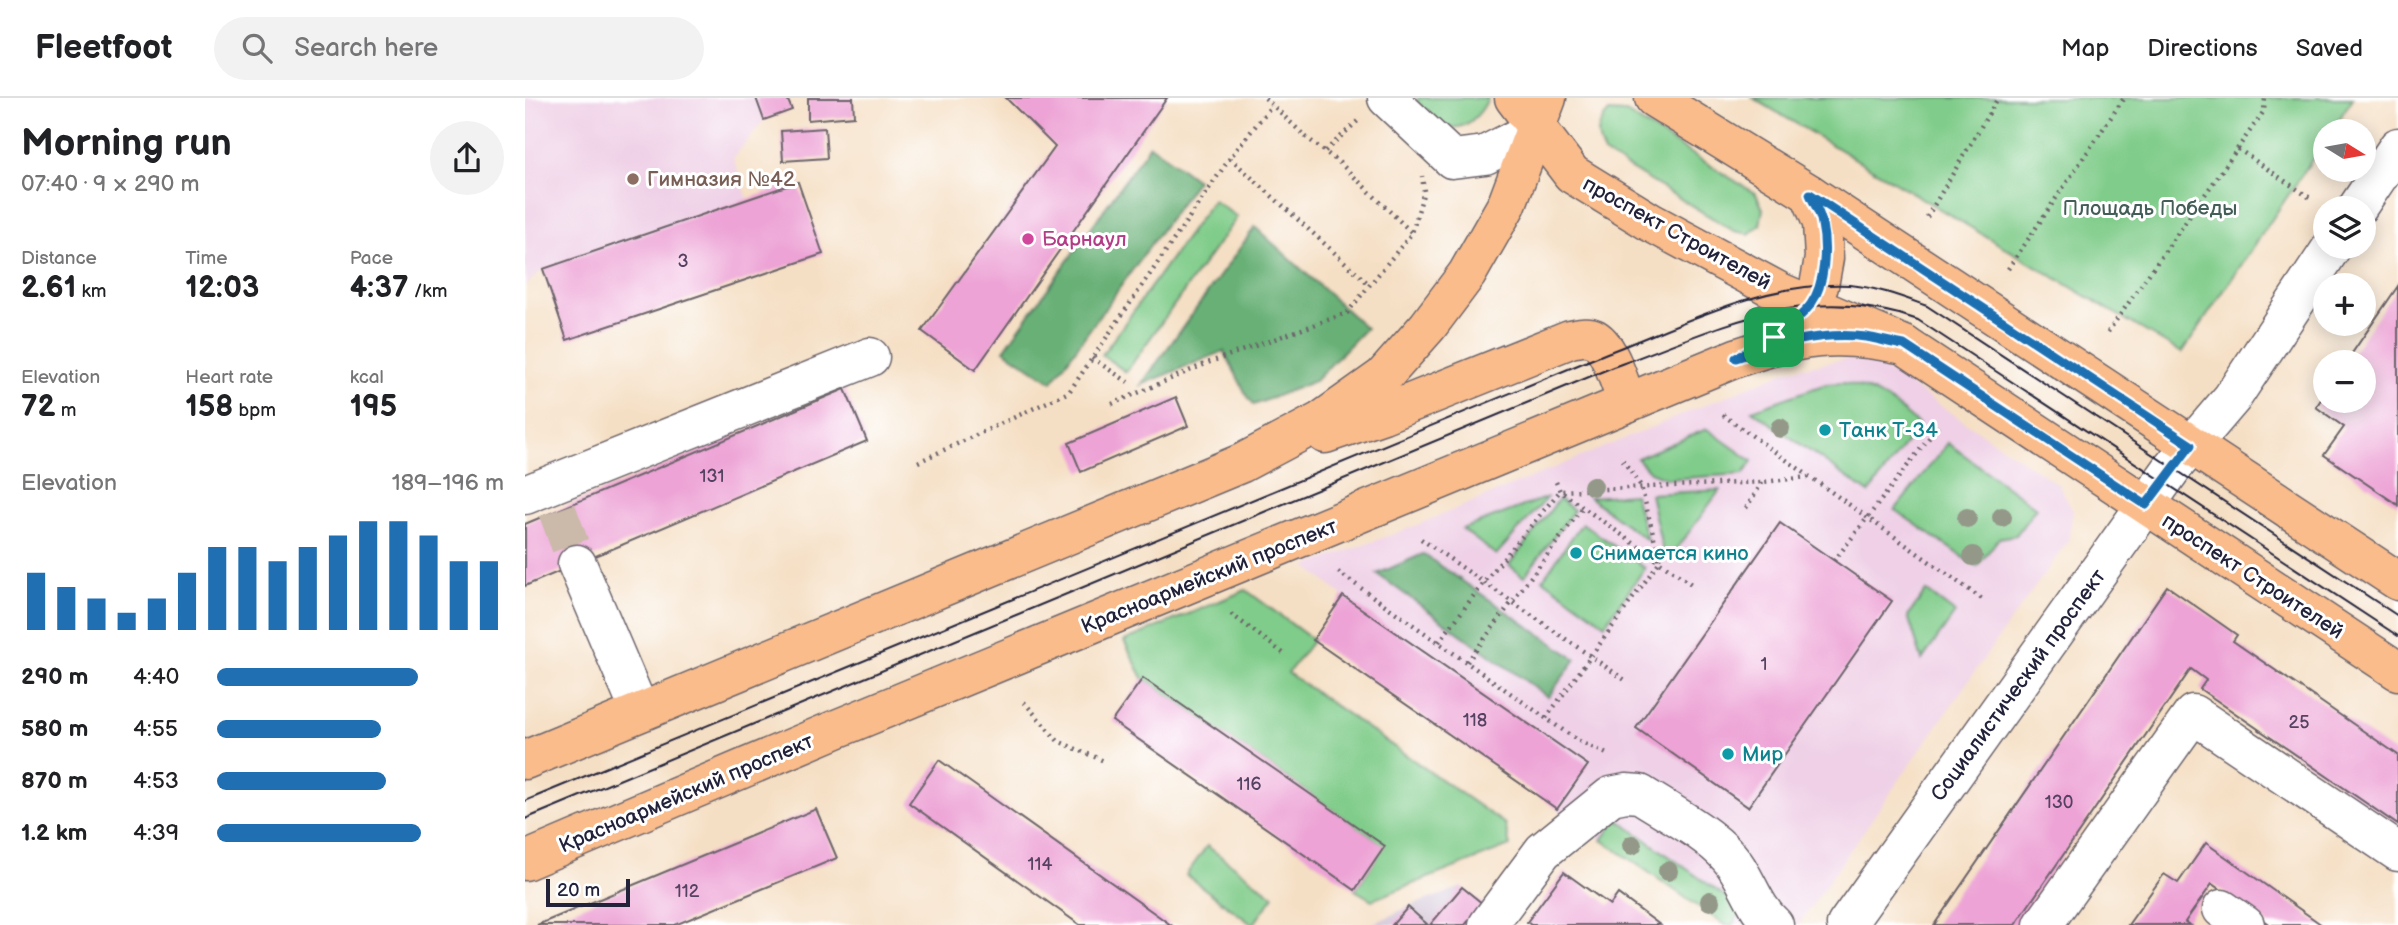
<!DOCTYPE html>
<meta charset="utf-8">
<style>
:root{--surface:#fff;--page:#f2f2f2;--text:#202124;--muted:#757577;--line:#e0e0e0;--accent:#1f6fb2}
body{margin:0;font-family:"Balsamiq Sans",sans-serif;background:var(--page);color:var(--text);height:100vh;display:flex;flex-direction:column;font-size:26px;white-space:nowrap}
*{box-sizing:border-box;margin:0}
p{font-size:23px;color:var(--muted)}
.icon{flex:none;width:38px;height:38px;fill:none;stroke:currentColor;stroke-width:2;stroke-linecap:round;stroke-linejoin:round}
.map{position:relative;flex:1;overflow:hidden}
.sheet{display:flex;flex-direction:column;background:var(--surface);width:525px}
.sheet>*{flex:none}
.needle{width:46px;rotate:101deg}
.fabs{position:absolute;left:1788px;top:21px;display:grid;gap:14px}
.fabs a{display:grid;place-items:center;width:63px;height:63px;border-radius:50%;background:var(--surface);box-shadow:0 4px 18px #0003;font-size:35px}
.scale{position:absolute;left:21px;bottom:18px;width:84px;box-sizing:border-box;padding-left:7px;border:4px solid #22223b;border-top:0;font-size:19px;line-height:24px;white-space:nowrap;color:#22223b;-webkit-text-stroke:5px #fff;paint-order:stroke}
.pin{position:absolute;display:grid;place-items:center;width:60px;height:60px;color:#fff;margin:-30px;border-radius:14px;box-shadow:0 4px 10px #0006}
.round{display:grid;place-items:center;flex:none;width:74px;height:74px;border-radius:37px;background:var(--page)}
.summary{display:flex;align-items:center;justify-content:space-between;height:119px;padding:0 21px}
h1{font-size:38px;font-weight:800;line-height:52px}
.figures{display:grid;grid-template-columns:repeat(3,1fr);gap:10px;height:119px;padding:7px 21px}
.figures div{display:grid;align-content:center}
.figures b{font-size:30px;font-weight:800}
.figures small{font-size:19px;font-weight:400}
.figures p{font-size:19px}
.chart{height:196px;padding:14px 21px}
.chart p{display:flex;justify-content:space-between}
.chart svg{width:100%;height:126px;margin-top:7px;stroke:var(--accent);stroke-width:6}
ul{padding:0 21px;list-style:none;font-size:23px}
li{display:grid;grid-template-columns:112px 84px 1fr;align-items:center;height:52px}
li i{height:18px;border-radius:9px;background:var(--accent)}
header{display:flex;align-items:center;gap:42px;box-sizing:border-box;height:98px;padding:0 35px;background:var(--surface);border-bottom:2px solid var(--line)}
header strong{font-size:33px}
nav{display:flex;gap:38px;margin-inline-start:auto;font-size:24px}
.search{width:490px;height:63px;background:var(--page);display:flex;align-items:center;gap:18px;box-sizing:border-box;padding:0 24px;border-radius:38px;color:var(--muted);font-size:26px}
main{display:flex;flex:1;min-height:0}
.map>svg:first-child{display:block}
</style>
<header>
<strong>Fleetfoot</strong>
<div class="search"><svg class="icon" aria-label="search" viewBox="0 0 24 24"><circle cx="10" cy="10" r="6"/><path d="M15 15l6 6"/></svg>Search here</div>
<nav><a>Map</a><a>Directions</a><a>Saved</a></nav>
</header>
<main>
<section class="sheet">
<div class="summary"><div><h1>Morning run</h1><p>07:40 · 9 × 290 m</p></div><a class="round"><svg class="icon" aria-label="share" viewBox="0 0 24 24"><path d="M12 15V3M7 8l5-5 5 5M5 13v7h14v-7"/></svg></a></div>
<div class="figures">
<div><p>Distance</p><b>2.61<small> km</small></b></div>
<div><p>Time</p><b>12:03</b></div>
<div><p>Pace</p><b>4:37<small> /km</small></b></div>
</div>
<div class="figures">
<div><p>Elevation</p><b>72<small> m</small></b></div>
<div><p>Heart rate</p><b>158<small> bpm</small></b></div>
<div><p>kcal</p><b>195</b></div>
</div>
<div class="chart"><p><span>Elevation</span>189–196 m</p>
<svg viewBox="0 0 160 44" preserveAspectRatio="none"><path d="M5 44V24M15 44V29M25 44V33M35 44V38M45 44V33M55 44V24M65 44V15M75 44V15M85 44V20M95 44V15M105 44V11M115 44V6M125 44V6M135 44V11M145 44V20M155 44V20"/></svg>
</div>
<ul>
<li><b>290 m</b>4:40<i style="width:70%"></i></li>
<li><b>580 m</b>4:55<i style="width:57%"></i></li>
<li><b>870 m</b>4:53<i style="width:59%"></i></li>
<li><b>1.2 km</b>4:39<i style="width:71%"></i></li>
</ul>
</section>
<div class="map">
<svg width="1873" height="827" viewBox="0 0 1873 827">
<rect width="100%" height="100%" fill="#fff"/>
<filter id="ink" filterUnits="userSpaceOnUse"><feTurbulence type="fractalNoise" baseFrequency=".0143" numOctaves="2"/><feDisplacementMap in="SourceGraphic" scale="14" xChannelSelector="R" yChannelSelector="G"/><feConvolveMatrix kernelMatrix="1 2 1 2 8 2 1 2 1" color-interpolation-filters="sRGB"/></filter>
<filter id="wash" filterUnits="userSpaceOnUse"><feTurbulence type="fractalNoise" baseFrequency=".00686" numOctaves="4" result="noise"/><feDisplacementMap in="SourceGraphic" scale="28" xChannelSelector="R" yChannelSelector="G"/><feGaussianBlur stdDeviation="1.57" result="paint"/><feColorMatrix in="noise" values="0 0 0 0 0 0 0 0 0 0 0 0 0 0 0 0 0 1.4 0 .05"/><feComposite in="paint" operator="in"/></filter>
<g filter="url(#wash)">
<rect width="100%" height="100%" fill="#f5dfc4"/>
<g fill="#efd0e6">
<path d="M0 0H231L239 22 208 60 223 101 18 171 0 188Z"/>
<path d="M1322 261 1348 266 1368 276 1534 387 1548 413 1543 443 1467 549 1273 827H1199L1032 711 1062 667 818 498 781 468 890 428 1266 271Z"/>
</g>
<path fill="#cdbed2" d="M937 789 958 806 940 827H846L883 809Z"/>
<g fill="#80cc8a" stroke="#517762" stroke-width="2">
<path d="M894 0H963C957 15 940 35 921 28 911 25 899 10 891 3Z"/>
<path d="M1228 0H1828L1806 33H1801V41L1657 255Z"/>
<path d="M1084 14 1101 15 1231 96 1238 111 1235 127 1224 136 1209 133 1079 55C1070 38 1071 28 1084 14Z"/>
<path d="M688 102 712 119 601 274 577 257Z"/>
<path d="M1319 285C1353 292 1368 304 1394 327L1344 395 1227 312 1301 286Z"/>
<path d="M1182 331 1227 363 1219 376 1143 381 1125 374 1112 360Z"/>
<path d="M1423 345 1511 410 1491 437 1474 440 1452 469 1370 412Z"/>
<path d="M1195 392 1145 460 1138 454 1125 396Z"/>
<path d="M1109 396 1122 442 1064 399Z"/>
<path d="M1023 399 971 457 937 431Z"/>
<path d="M1034 401 1049 412 999 479 984 467Z"/>
<path d="M1057 425 1120 470 1080 526 1018 481Z"/>
<path d="M721 492 788 542 763 575 980 726 985 748 847 802 830 792 859 748 618 580 599 543Z"/>
<path d="M1401 493 1430 515 1397 562 1383 518Z"/>
<path d="M1092 721 1218 811 1207 827H1200L1077 742Z"/>
<path d="M682 748 749 798 728 827 661 777Z"/>
</g>
<g fill="#68b076" stroke="#456958" stroke-width="2">
<path d="M625 47 672 82 527 284 479 252Z"/>
<path d="M730 129 841 230 790 283 729 307 721 296 699 253 616 287Z"/>
<path d="M898 456 1051 561 1023 599 852 476Z"/>
</g>
<g id="blocks">
<g fill="#eda3d5">
<path d="M231 0H262L267 12 239 22Z"/>
<path d="M283 0H328L329 18 283 22Z"/>
<path d="M481 0H642L450 272 397 233 530 49Z"/>
<path d="M300 30 302 60 258 63 256 33Z"/>
<path d="M273 84 298 156 42 242 18 171Z"/>
<path d="M1873 188V407L1799 357 1819 329 1791 309 1801 294V303H1839V264H1821Z"/>
<path d="M320 291 342 343 0 488V426Z"/>
<path d="M651 299 663 328 556 374 544 345Z"/>
<path d="M1255 425 1367 503 1223 709 1111 630Z"/>
<path d="M1642 488 1712 537 1708 543 1873 657V727L1675 591 1681 582 1666 571 1490 827H1409Z"/>
<path d="M818 498 1063 667 1032 711 788 542Z"/>
<path d="M618 580 860 748 830 792 587 623Z"/>
<path d="M414 662 646 827H555L384 705Z"/>
<path d="M291 711 312 760 150 827H12Z"/>
<path d="M1681 745 1797 827H1745L1687 786 1660 824 1665 827H1603L1639 776 1653 785Z"/>
<path d="M1039 774 1085 807 1093 796 1135 827H1006L1002 824Z"/>
<path d="M937 789 958 806 940 827H905Z"/>
<path d="M883 809 903 827H867Z"/>
</g>
</g>
</g>
<g filter="url(#ink)">
<use href="#blocks" fill-opacity="0" stroke="#6c646b" stroke-width="2"/>
<g fill="none" stroke-linecap="round" stroke-linejoin="round">
<path stroke="#cbb9a9" stroke-width="38" stroke-dasharray="38 19" stroke-linecap="butt" d="M32 412 52 466"/>
<defs>
<g id="minor">
<path d="M862 0 927 61 960 57 1011 31"/>
<path d="M1832 110 1873 49"/>
<path d="M0 397 345 259"/>
<path d="M52 466 115 614"/>
<path d="M1697 811 1720 827"/>
<path d="M963 827 1018 753 1086 698 1101 695 1115 696C1143 714 1182 734 1204 759 1222 779 1228 809 1249 827"/>
<path d="M1321 827 1648 369 1707 300 1807 149"/>
<path d="M1518 827 1668 616 1873 754"/>
</g>
<g id="major">
<path d="M989 0 1047 76 1125 124 1255 194 1379 247 1873 573"/>
<path d="M1129 0 1285 96 1873 483"/>
<path d="M1268 222 1286 207 1294 188 1299 160 1297 125 1285 96"/>
<path d="M800 336 858 316 1045 241C1052 240 1062 237 1068 240 1084 246 1096 289 1102 305"/>
<path d="M0 662 717 365 796 323 858 279 903 228 942 176 982 106 1022 0"/>
<path d="M0 763 309 632 1211 260C1275 238 1312 233 1379 247"/>
</g>
</defs>
<use href="#minor" stroke="#6c646b" stroke-width="41"/>
<use href="#major" stroke="#6c646b" stroke-width="41"/>
<g stroke="#6c646b" stroke-width="4.5" stroke-dasharray="2 5" stroke-linecap="butt">
<path d="M740 0 781 39 816 66 887 135"/>
<path d="M1713 51 1788 102"/>
<path d="M800 53 836 20"/>
<path d="M705 60 845 187"/>
<path d="M1402 119 1473 0"/>
<path d="M1483 171 1599 0"/>
<path d="M1583 234 1739 13 1740 0"/>
<path d="M567 260 603 284"/>
<path d="M587 306 685 264 822 215 887 135 899 93 897 78"/>
<path d="M1198 317 1457 501"/>
<path d="M393 364 544 294 705 60 747 7"/>
<path d="M1031 384 1035 393 1166 486"/>
<path d="M1221 410 1237 385"/>
<path d="M896 441 1100 582"/>
<path d="M1309 463 1414 327"/>
<path d="M813 474 1052 642 1084 657"/>
<path d="M706 516 762 558"/>
<path d="M914 544 959 484 1035 393 1238 384 1283 379"/>
<path d="M942 564 1059 408"/>
<path d="M499 604 533 643 579 663"/>
<path d="M1021 620 1135 463 1116 388 1095 358"/>
</g>
<use href="#minor" stroke="#fff" stroke-width="38"/>
<use href="#major" stroke="#fabc8b" stroke-width="38"/>
<g stroke="#22223b" stroke-width="2">
<path d="M0 703 1082 255C1158 226 1240 183 1324 187 1351 189 1377 199 1402 208L1873 518"/>
<path d="M0 721 1088 269C1193 231 1280 182 1393 222L1873 538"/>
</g>
</g>
<g fill="#939888">
<circle cx="1255" cy="330" r="10"/>
<circle cx="1068" cy="388" r="10"/>
<circle cx="1477" cy="419" r="10"/>
<circle cx="1442" cy="420" r="10"/>
<circle cx="1448" cy="458" r="10"/>
<circle cx="1107" cy="747" r="10"/>
<circle cx="1143" cy="773" r="10"/>
<circle cx="1185" cy="803" r="10"/>
</g>
</g>
<g fill="none" stroke-linecap="round" stroke-linejoin="round" filter="url(#ink)">
<defs>
<path id="route" d="M1285 96 1666 347 1621 407 1379 247C1366 245 1354 241 1341 239 1297 233 1252 246 1211 260 1233 248 1272 226 1286 206 1300 186 1302 150 1297 126 1296 116 1289 106 1285 96Z"/>
</defs>
<use href="#route" stroke="#fff" stroke-width="14"/>
<use href="#route" stroke="#1f6fb2" stroke-width="9"/>
</g>
<circle fill="#8d6e63" stroke="#fff" stroke-width="2.5" cx="108" cy="81" r="7"/>
<circle fill="#d1479c" stroke="#fff" stroke-width="2.5" cx="503" cy="141" r="7"/>
<g fill="#0f9aa8" stroke="#fff" stroke-width="2.5">
<circle cx="1300" cy="332" r="7"/>
<circle cx="1051" cy="455" r="7"/>
<circle cx="1203" cy="656" r="7"/>
</g>
<g text-anchor="middle" stroke-width="6" stroke-linejoin="round" paint-order="stroke">
<g font-size="18" fill="#554262">
<text x="158" y="169">3</text>
<text x="187" y="384">131</text>
<text x="1239" y="572">1</text>
<text x="950" y="628">118</text>
<text x="1774" y="630">25</text>
<text x="724" y="692">116</text>
<text x="1534" y="710">130</text>
<text x="515" y="772">114</text>
<text x="162" y="799">112</text>
</g>
<g font-size="21" fill="#785e54" stroke="#fff" text-anchor="start">
<text x="122" y="88">Гимназия №42</text>
</g>
<g font-size="21" fill="#435e57" stroke="#fff">
<text x="1625" y="117">Площадь Победы</text>
</g>
<g font-size="21" fill="#22223b" stroke="#fff">
<text transform="translate(1152 135) rotate(29)" y="7">проспект Строителей</text>
<text transform="translate(684 478) rotate(-22)" y="7">Красноармейский проспект</text>
<text transform="translate(1728 478) rotate(33)" y="7">проспект Строителей</text>
<text transform="translate(1493 587) rotate(-54)" y="7">Социалистический проспект</text>
<text transform="translate(161 695) rotate(-23)" y="7">Красноармейский проспект</text>
</g>
<g font-size="21" fill="#b23c85" stroke="#fff" text-anchor="start">
<text x="517" y="148">Барнаул</text>
</g>
<g font-size="21" fill="#0d838f" stroke="#fff" text-anchor="start">
<text x="1314" y="339">Танк Т-34</text>
<text x="1065" y="462">Снимается кино</text>
<text x="1217" y="663">Мир</text>
</g>
</g>
</svg>
<div class="fabs">
<a><svg class="needle" viewBox="-14 -14 28 28"><path d="M0-13l5 13h-10z" fill="#e53935"/><path d="M0 13l5-13h-10z" fill="#757577"/></svg></a>
<a><svg class="icon" aria-label="layers" viewBox="0 0 24 24"><path d="M12 4l9 5-9 5-9-5zM3 14l9 5 9-5"/></svg></a>
<a>+</a>
<a>−</a>
</div>
<div class="scale">20 m</div>
<div class="pin" style="left:1249px;top:239px;background:#1e9e55"><svg class="icon" aria-label="arrive" viewBox="0 0 24 24"><path d="M6 21V4h12l-3 4 3 4H6"/></svg></div>
</div>
</main>
